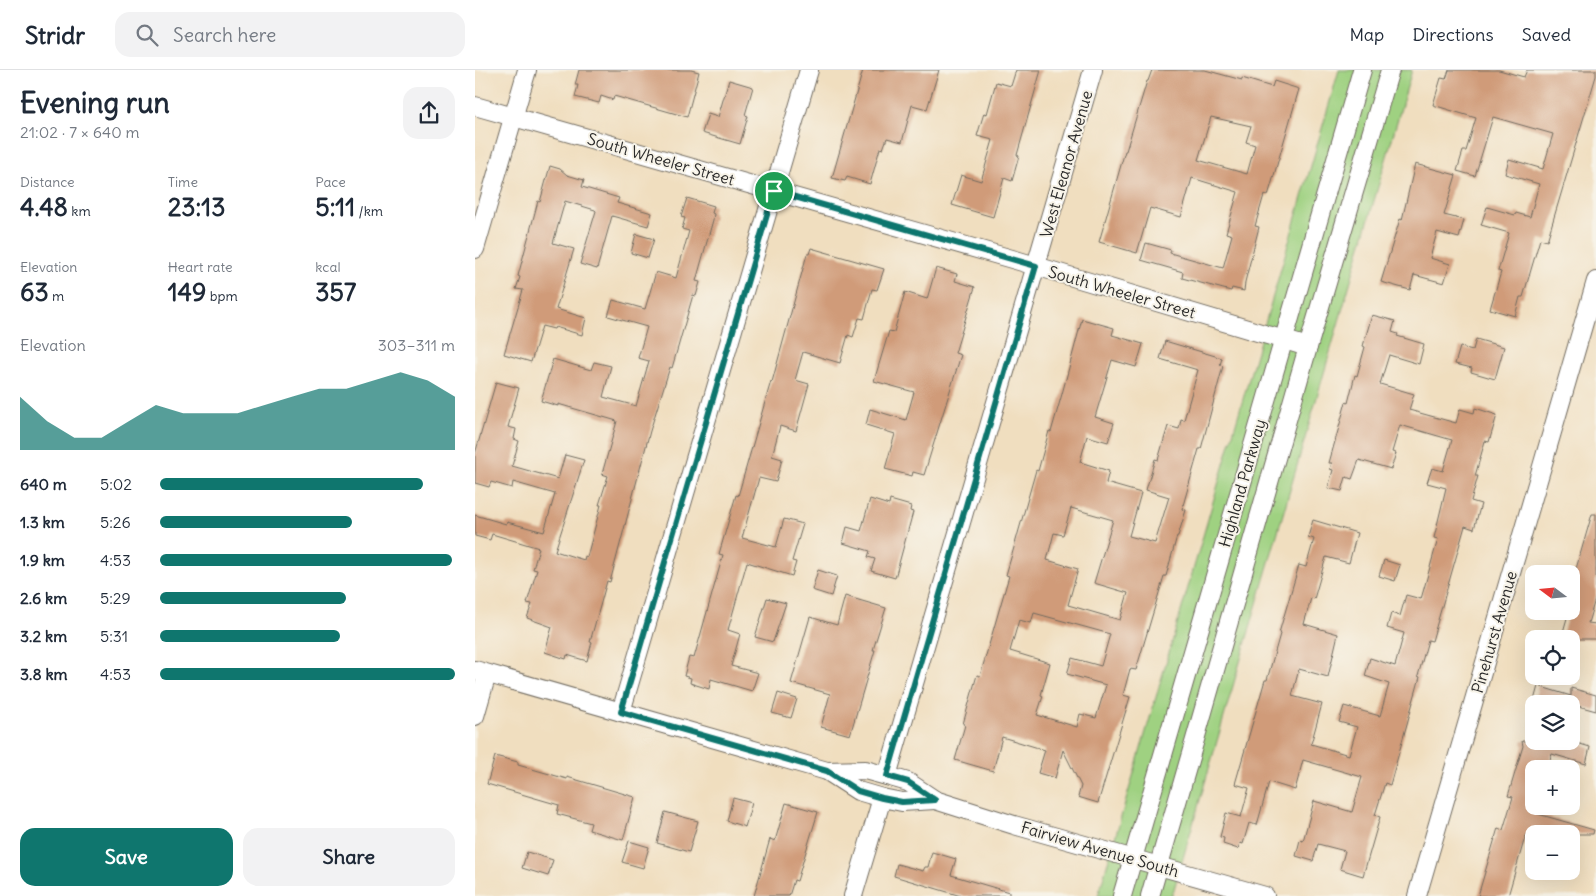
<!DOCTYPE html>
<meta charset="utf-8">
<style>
:root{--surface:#fff;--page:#f2f2f3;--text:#1f2937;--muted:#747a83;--line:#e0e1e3;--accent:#0f766e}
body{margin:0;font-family:Delius,sans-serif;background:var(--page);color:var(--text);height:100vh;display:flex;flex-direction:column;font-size:19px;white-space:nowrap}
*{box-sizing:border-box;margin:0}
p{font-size:16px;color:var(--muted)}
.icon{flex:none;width:28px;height:28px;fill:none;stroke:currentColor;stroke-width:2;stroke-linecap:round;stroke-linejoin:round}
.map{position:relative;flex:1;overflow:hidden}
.details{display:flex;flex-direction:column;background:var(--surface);width:475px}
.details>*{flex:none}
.needle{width:32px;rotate:286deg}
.tools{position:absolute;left:1050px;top:495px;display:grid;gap:10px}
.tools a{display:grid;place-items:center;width:55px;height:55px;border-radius:10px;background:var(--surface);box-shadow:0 5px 20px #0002;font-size:25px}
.pin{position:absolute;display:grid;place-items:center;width:42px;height:42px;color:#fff;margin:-21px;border:2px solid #fff;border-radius:50%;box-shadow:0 1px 5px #0007}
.round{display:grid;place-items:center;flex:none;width:52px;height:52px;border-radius:15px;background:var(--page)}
.summary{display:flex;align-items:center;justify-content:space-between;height:85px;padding:0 20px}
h1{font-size:28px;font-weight:800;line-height:38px}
.metrics{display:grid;grid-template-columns:repeat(3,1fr);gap:8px;height:85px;padding:5px 20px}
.metrics div{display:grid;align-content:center}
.metrics b{font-size:25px;font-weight:800}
.metrics small{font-size:14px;font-weight:400}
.metrics p{font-size:14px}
.chart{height:140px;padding:10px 20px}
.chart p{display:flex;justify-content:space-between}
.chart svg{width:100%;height:90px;margin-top:5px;fill:var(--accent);opacity:.7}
.cta{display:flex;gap:10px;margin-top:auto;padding:10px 20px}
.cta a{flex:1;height:58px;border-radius:15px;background:var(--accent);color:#fff;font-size:20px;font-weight:800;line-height:58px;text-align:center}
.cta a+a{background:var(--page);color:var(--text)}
ul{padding:0 20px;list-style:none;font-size:16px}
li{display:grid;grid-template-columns:80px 60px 1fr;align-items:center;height:38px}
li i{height:12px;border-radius:6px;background:var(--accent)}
header{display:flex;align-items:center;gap:30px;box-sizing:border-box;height:70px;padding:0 25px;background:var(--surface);border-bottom:1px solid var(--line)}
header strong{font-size:24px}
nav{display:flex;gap:28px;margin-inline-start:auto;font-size:18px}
.search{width:350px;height:45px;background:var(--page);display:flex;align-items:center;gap:12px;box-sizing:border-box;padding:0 18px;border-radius:15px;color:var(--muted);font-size:19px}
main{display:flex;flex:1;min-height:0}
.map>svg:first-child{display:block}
</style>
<header>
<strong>Stridr</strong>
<div class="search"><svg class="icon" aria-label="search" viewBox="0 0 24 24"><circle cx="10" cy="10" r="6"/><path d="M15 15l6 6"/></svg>Search here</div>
<nav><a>Map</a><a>Directions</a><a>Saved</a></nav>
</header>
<main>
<section class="details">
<div class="summary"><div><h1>Evening run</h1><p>21:02 · 7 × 640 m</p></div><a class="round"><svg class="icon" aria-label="share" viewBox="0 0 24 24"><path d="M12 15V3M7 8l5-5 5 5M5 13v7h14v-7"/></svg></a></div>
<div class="metrics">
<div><p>Distance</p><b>4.48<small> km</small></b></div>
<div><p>Time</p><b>23:13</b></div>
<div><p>Pace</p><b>5:11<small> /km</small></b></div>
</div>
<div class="metrics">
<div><p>Elevation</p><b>63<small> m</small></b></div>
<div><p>Heart rate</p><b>149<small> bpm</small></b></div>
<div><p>kcal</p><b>357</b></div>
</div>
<div class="chart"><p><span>Elevation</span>303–311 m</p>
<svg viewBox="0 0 160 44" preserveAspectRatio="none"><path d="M0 44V18L10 30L20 38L30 38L40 30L50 22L60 26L70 26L80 26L90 22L100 18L110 14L120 14L130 10L140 6L150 10L160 18V44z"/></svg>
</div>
<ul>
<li><b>640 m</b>5:02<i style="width:89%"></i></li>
<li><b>1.3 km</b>5:26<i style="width:65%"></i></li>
<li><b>1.9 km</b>4:53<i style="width:99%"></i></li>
<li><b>2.6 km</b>5:29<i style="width:63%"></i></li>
<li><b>3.2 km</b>5:31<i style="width:61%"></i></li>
<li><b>3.8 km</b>4:53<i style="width:100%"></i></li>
</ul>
<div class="cta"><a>Save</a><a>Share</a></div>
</section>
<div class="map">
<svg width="1121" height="826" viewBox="0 0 1121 826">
<rect width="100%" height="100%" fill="#f7f3e8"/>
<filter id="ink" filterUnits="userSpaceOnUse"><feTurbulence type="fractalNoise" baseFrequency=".02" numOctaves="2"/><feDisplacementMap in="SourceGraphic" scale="10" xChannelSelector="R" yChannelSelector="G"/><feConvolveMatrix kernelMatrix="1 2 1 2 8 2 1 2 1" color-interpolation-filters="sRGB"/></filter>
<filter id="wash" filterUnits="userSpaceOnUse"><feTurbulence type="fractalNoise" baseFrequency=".0096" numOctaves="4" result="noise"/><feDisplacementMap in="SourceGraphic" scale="20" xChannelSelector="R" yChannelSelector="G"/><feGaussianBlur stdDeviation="1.12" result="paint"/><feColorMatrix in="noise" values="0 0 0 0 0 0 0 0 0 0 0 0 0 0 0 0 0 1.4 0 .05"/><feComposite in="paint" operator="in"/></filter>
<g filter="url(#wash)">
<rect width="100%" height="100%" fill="#f0debf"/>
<path fill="#9fd181" stroke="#657e56" d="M864 0H937L697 826H623Z"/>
<g id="blocks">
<g fill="#d09b79" fill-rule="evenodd">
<path d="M104 0H216L224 2 212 47 139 26 138 30 126 26 124 33 100 27 103 15H100Z"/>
<path d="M388 0H464L452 39 437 35 427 72 412 68 408 79 405 78 395 114 372 107 370 111 357 108Z"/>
<path d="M541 0H566L542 85 544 86 537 111 529 108 518 147 477 135 486 105 506 111 518 70 502 66 509 43 512 44 521 12 536 16Z"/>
<path d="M677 0H730L767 10V8L797 17 799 11 824 19 793 126 789 125 780 156 784 157 770 212 769 221 757 218 756 221 707 208 708 202 666 190 671 173 696 180 695 183 748 198 757 165 751 163 763 122 717 108 706 147 675 138 662 183 624 172 650 81H651L672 11H673ZM736 47 776 56 771 72 780 75 772 104 723 90Z"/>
<path d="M974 0H1024L1049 7 1052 0H1121V6L1072 171 1065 169 1048 227H1045L1040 246 1015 239 1026 202 1023 201 1034 163 1006 155 1012 137 1040 145 1041 143 1055 147 1064 114 1030 104 1034 89 1068 99 1078 64 1018 47 1000 106 982 101 988 81H991L1001 48 958 35 966 8 971 9Z"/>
<path d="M254 10 278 17 270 45 273 46 265 74 227 63 233 44 243 47Z"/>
<path d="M940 94 981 105 969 145 989 150 984 168 962 162 955 188 975 194 969 213 939 205 935 220 906 212 925 149 927 150Z"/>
<path d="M75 96 85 99 92 105 109 110 107 117 144 128 142 133 177 143 173 156 137 146 122 199 105 194 121 141 120 140 90 131 78 173 99 179 81 239 111 248 107 265 80 257 79 259 67 256 56 292 29 284 48 220 41 219 45 207 43 206 63 131 65 132Z"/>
<path d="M212 128 239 136 237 143 239 144 238 150 221 211 225 212 221 226 218 225 197 298 195 297 175 361 135 512 132 511 115 572H117L112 591 92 585 91 589 70 582 77 557 52 548 57 534 52 533 62 500 58 499 64 478 17 464 15 470 0 466V445L31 454 32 452 69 462 80 424 38 412 37 418 16 412 14 417 0 413V384L21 312 44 318 33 357 41 359 39 369 44 371 37 396 83 409 90 385 109 390 80 481 109 490 110 486 112 487 126 435H124L133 406 127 404 142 351 83 334V336L66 331 78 289 116 300 119 292 136 296 128 327 161 336 174 291 163 288 172 257 133 246 138 230 170 239 181 202 201 208 214 161 207 159 210 148 206 147Z"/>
<path d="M161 164 179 169 173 188 156 183Z"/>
<path d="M336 178 409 199 402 220 397 219 389 249 384 248 378 267 373 265 365 293 328 282 320 310 334 314 321 361 305 356 297 386 307 389 301 412 284 408 267 468 301 477 309 449 328 454 317 491 321 492 317 506 272 492 253 560 265 564 256 596 283 603 277 621 236 609 234 619 215 613 216 608 209 606 214 587 219 588 248 485 244 484 261 425 263 426 296 311 297 312 332 184H334Z"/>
<path d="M461 198 482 204 480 211 500 217 480 283 486 285 449 405 438 402 437 406 410 399 420 364 391 355 395 339 431 350 439 322 399 311 414 261 419 262 430 222 452 229Z"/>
<path d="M897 245 920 251 917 262 923 264 922 266 949 274 944 294 914 285 905 314 939 324 934 340 981 353 985 339 999 343 1000 338 1022 345 1014 372 1010 371 1000 406H1003L996 431 1006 434 999 459 990 456 957 571 953 570 943 606 945 607 915 715 910 713 900 745 905 747 888 806 865 799 870 781 843 774 838 791 821 786 825 770 828 771 839 731 877 742 887 707 828 690 820 720 794 712 782 755 774 753 768 774 765 773 763 779 748 774 749 768 745 767 751 743 766 747 774 718 760 714 790 610H792L805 564 804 563 824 495 831 497 839 469 833 467 838 450 882 463 874 493 851 487 839 529 836 528 829 554 863 564 853 607 824 599 817 626 847 634 836 674 874 685 882 657 864 652 869 636 905 646 914 614 890 606 895 588 920 596 929 563 912 558 916 543 925 546 931 525 946 529 963 469 959 468 971 418 952 413 957 398 968 401 977 370 925 355 917 382 921 383 916 399 884 390 877 409 871 407 867 421 853 418 858 400 855 399 857 393H854L871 332 873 333 880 305 882 306 890 277 888 276Z"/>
<path d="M607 249 639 258 637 265 668 274 661 297 637 290 620 347 639 353 633 372 612 366 605 392 634 401 631 413 666 423 654 466 680 473 694 427 671 420 680 389 683 390 693 356 704 359 706 349 709 350 723 300 685 289 690 271 747 288 745 295 748 296 726 379H724L707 439 711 440 703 466H702L691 506H689L661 600 655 599 648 625 655 627 623 733 603 727 606 716 588 680 580 708 563 703 570 680 527 667 518 701 480 690 490 655 488 654 502 605 505 606 534 506 531 505 540 474 561 400 563 401 574 361 576 362 587 324ZM596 438 638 450 619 513 653 523 645 550 593 535 603 499 572 490 579 463 588 465ZM559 543 635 564 626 596 597 588 592 604 631 615 621 648 605 644 602 657 562 645 568 626 566 625 575 593 535 581 544 550 556 553Z"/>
<path d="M1001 269 1029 277 1020 309 996 302 997 298 980 294 985 277 998 280Z"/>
<path d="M395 429 414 435 415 430 436 436 435 441 438 442 420 508 396 501 400 489 393 487 395 481 368 473 372 457 386 461Z"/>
<path d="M1117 444H1121V526L1113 553 1121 554V569H1086L1094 541H1096V516Z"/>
<path d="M909 490 925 495 920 511 904 506Z"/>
<path d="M343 500 362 506 356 526 337 520Z"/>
<path d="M370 526 411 538 398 580H400L375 665 346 657 355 624 316 613 335 547 362 555Z"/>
<path d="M292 528 311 533 298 572 280 567Z"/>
<path d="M1063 616 1096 626V618L1121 625V641L1096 634H1058Z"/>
<path d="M303 623 322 629 316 648 297 643Z"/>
<path d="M1047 671H1095L1115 677 1111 694 1077 684 1072 699H1059V737L1065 739 1063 744 1119 760 1118 764H1051L1033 826H1003L1023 758 1028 760 1038 727 1033 726 1048 676Z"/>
<path d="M20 686 43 692V695L92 709V707L160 727 148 770 114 760 116 753 82 744 84 735 12 714Z"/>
<path d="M258 728 277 733 270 757 252 751Z"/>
<path d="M311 733 343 742 322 811 319 810 314 826H279L295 769 300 771Z"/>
<path d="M190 742 223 751 214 782 182 773Z"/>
<path d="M154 771 174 777 168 798 147 792Z"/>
<path d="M52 782 78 790 73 806 47 798Z"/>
<path d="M457 782 481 789 476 805 534 822V826H486L419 806 422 794 448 801 450 797H453Z"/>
</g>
</g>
</g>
<g filter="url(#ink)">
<use href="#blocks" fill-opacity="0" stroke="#706a5f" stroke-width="1"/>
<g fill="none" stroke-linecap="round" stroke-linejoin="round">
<defs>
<g id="minor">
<path d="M0 36 544 191 833 277"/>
<path d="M0 179 52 0"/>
<path d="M0 600 352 701 383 721 407 728 427 732 460 730"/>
<path d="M146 642 334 0"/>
<path d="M0 646 12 604"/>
<path d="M352 701 390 700 412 706 433 712 460 730 539 755 790 826"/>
<path d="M412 706 618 0"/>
<path d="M378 826 407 728"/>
<path d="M647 826 887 0"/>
<path d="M675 826 833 277 915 0"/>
<path d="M942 826 1121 211"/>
</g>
</defs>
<use href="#minor" stroke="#706a5f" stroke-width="20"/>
<use href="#minor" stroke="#fff" stroke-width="18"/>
</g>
</g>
<g fill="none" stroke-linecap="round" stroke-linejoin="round" filter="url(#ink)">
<defs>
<path id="route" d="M299 121 561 196 412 706 433 712 460 730 427 732 407 728 383 721 352 701 146 642Z"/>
</defs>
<use href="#route" stroke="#fff" stroke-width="10"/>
<use href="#route" stroke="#0f766e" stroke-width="6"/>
</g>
<g text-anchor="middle" stroke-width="4" stroke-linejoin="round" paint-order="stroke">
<g font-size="16" fill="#2b2b2b" stroke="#f7f3e8">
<text transform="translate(186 89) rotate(16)" y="6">South Wheeler Street</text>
<text transform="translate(591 94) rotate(-74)" y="6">West Eleanor Avenue</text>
<text transform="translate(647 222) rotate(16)" y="6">South Wheeler Street</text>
<text transform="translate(767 413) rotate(-74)" y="6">Highland Parkway</text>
<text transform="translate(1019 562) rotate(-74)" y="6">Pinehurst Avenue</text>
<text transform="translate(625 779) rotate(16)" y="6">Fairview Avenue South</text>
</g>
</g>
</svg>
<div class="tools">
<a><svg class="needle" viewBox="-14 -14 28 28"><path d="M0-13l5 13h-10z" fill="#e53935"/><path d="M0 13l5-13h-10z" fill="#747a83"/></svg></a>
<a><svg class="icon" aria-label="locate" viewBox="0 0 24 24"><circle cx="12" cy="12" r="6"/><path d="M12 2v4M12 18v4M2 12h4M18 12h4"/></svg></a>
<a><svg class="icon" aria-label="layers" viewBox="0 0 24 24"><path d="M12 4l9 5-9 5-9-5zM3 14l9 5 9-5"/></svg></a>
<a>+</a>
<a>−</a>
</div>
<div class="pin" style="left:299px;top:121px;background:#1e9e55"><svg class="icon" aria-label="arrive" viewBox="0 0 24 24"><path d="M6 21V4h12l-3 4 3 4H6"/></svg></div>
</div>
</main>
